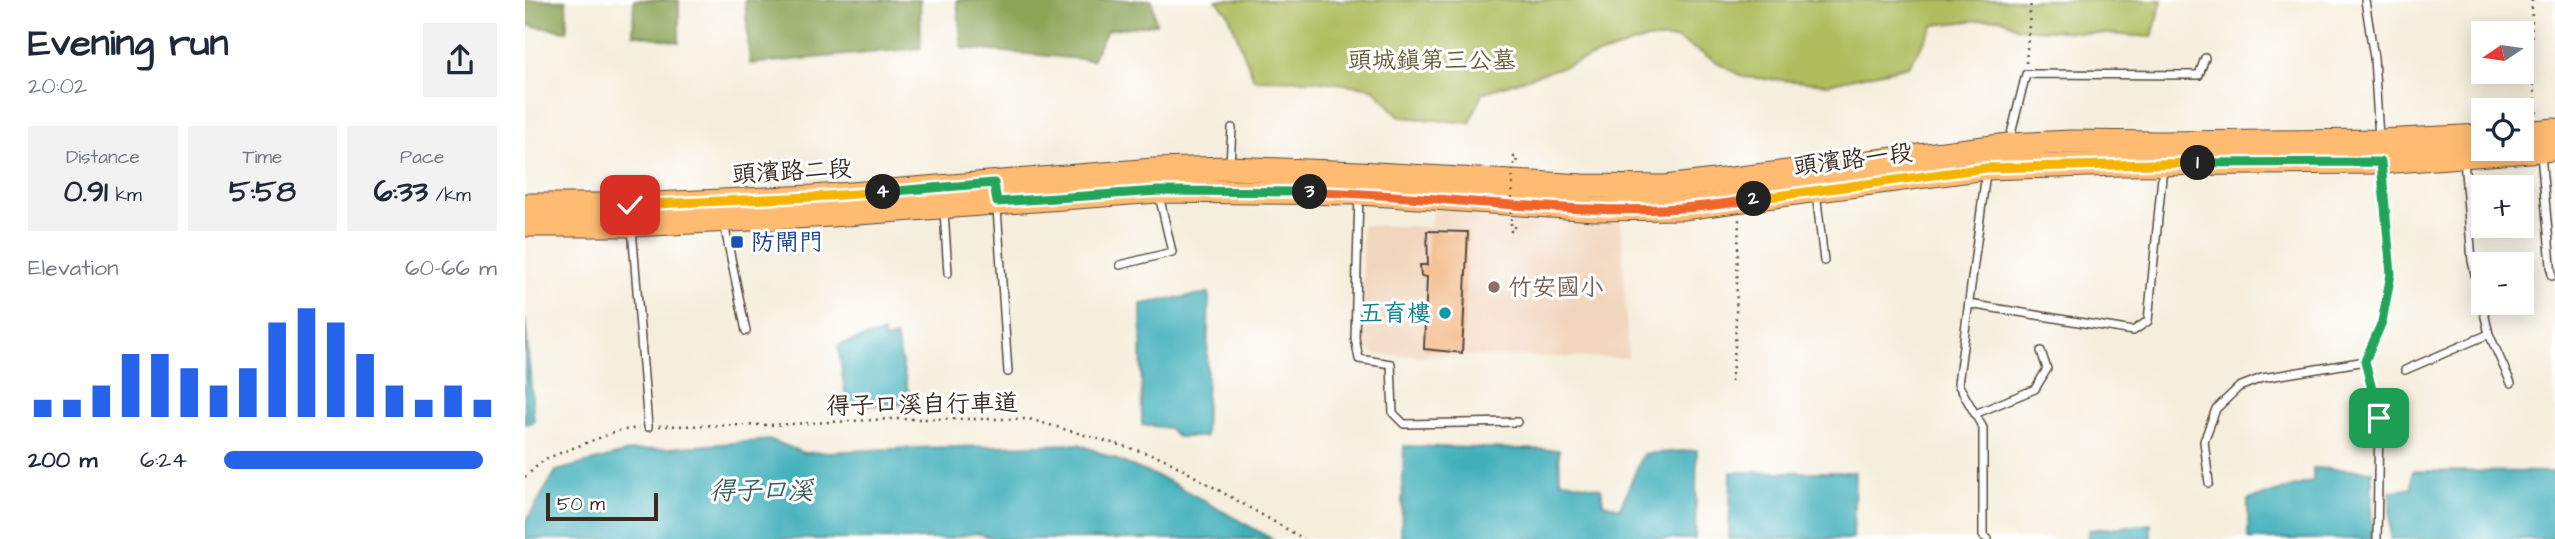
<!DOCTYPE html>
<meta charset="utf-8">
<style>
:root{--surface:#fff;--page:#f2f2f3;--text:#1f2937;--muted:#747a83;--accent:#2563eb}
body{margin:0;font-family:"Architects Daughter","LXGW WenKai TC",sans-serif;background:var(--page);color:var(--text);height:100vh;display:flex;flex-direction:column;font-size:26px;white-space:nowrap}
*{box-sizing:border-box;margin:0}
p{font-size:23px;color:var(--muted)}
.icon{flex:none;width:38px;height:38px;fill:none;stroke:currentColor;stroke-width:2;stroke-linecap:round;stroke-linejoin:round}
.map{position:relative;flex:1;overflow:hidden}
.drawer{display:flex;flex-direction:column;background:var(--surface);width:525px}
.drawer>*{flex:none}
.needle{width:46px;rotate:257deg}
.controls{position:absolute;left:1946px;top:21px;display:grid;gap:14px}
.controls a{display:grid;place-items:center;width:63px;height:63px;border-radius:0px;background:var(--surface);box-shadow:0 4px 18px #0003;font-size:35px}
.scale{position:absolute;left:21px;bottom:18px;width:112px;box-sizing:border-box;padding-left:7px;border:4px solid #3b2a1e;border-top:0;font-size:19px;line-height:24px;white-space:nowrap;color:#3b2a1e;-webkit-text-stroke:5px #fff;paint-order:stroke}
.pin{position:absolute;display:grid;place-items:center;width:60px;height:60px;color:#fff;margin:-30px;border-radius:14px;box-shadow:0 4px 10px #0006}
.km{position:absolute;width:35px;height:35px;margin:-18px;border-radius:50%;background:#222;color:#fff;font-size:19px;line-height:35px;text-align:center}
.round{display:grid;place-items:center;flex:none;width:74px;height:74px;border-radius:0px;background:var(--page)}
.head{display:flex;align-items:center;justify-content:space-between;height:119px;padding:0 28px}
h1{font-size:38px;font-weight:700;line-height:52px}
.stats{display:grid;grid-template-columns:repeat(3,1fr);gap:10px;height:119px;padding:7px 28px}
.stats div{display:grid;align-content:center;border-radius:0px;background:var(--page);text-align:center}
.stats b{font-size:30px;font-weight:700}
.stats small{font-size:19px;font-weight:400}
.stats p{font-size:19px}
.chart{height:196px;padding:14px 28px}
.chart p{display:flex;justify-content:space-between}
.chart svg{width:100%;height:126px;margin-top:7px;stroke:var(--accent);stroke-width:6}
ul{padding:0 28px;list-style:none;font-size:23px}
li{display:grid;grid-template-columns:112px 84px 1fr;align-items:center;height:52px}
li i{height:18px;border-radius:9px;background:var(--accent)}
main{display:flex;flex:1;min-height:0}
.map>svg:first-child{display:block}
</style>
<main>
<section class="drawer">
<div class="head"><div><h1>Evening run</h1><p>20:02</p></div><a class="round"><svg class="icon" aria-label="share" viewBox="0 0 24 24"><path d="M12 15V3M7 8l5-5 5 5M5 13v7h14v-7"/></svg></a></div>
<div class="stats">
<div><p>Distance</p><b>0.91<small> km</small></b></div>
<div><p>Time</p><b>5:58</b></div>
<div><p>Pace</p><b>6:33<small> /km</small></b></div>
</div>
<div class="chart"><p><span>Elevation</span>60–66 m</p>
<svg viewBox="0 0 160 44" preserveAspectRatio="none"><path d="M5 44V38M15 44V38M25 44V33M35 44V22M45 44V22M55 44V27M65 44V33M75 44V27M85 44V11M95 44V6M105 44V11M115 44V22M125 44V33M135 44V38M145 44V33M155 44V38"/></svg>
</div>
<ul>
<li><b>200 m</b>6:24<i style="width:95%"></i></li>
</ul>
</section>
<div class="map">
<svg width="2030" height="539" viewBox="0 0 2030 539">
<rect width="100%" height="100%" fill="#fff"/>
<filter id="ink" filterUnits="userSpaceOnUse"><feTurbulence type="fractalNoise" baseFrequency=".0143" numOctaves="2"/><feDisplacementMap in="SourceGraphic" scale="14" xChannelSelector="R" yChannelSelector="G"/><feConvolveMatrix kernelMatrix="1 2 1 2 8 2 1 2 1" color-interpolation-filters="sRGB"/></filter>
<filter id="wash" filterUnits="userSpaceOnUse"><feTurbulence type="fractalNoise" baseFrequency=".00686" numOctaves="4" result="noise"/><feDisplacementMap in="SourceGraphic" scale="28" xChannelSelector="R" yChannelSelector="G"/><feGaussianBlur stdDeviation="1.57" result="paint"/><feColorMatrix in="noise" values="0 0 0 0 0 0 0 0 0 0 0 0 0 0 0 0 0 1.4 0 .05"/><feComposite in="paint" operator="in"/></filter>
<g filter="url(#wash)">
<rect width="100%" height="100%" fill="#f5eedc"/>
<path fill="#f1d5bd" d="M908 207 1096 219 1103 358 849 355 839 347 837 225 905 227Z"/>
<path fill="#afbd5f" stroke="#75743e" stroke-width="2" d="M691 0H1637L1627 37 1493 28 1475 18 1409 25 1384 66 1303 84 1218 77 1152 39H1122L957 93 945 123 875 117 848 88 789 80 729 79 703 13Z"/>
<g fill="#8ba456" stroke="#63673a" stroke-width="2">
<path d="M0 0H41L42 31 0 25Z"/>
<path d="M109 0H154V42L108 34Z"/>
<path d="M220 0H395L396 48 225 64Z"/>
<path d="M432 0H627L631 24 582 30 567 60 437 48Z"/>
</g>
<g fill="#3fafba" stroke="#3d6c6c" stroke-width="2">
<path d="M684 293 680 437H652L644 428 617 425 616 304Z"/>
<path d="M0 319 9 422 0 424Z"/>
<path d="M358 333 360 340 371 337 386 404 322 406 313 345Z"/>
<path d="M246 440 279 453 389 448 554 444 645 482 747 539H471L451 533 420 539H0V523L31 471 106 451Z"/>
<path d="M879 446 1034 450 1035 480 1076 488 1078 503 1095 508 1118 454 1172 450 1170 539H876Z"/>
<path d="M1788 468 1847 471 1846 539H1723V500L1788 481Z"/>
<path d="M1887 471 2030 472V539H1865V491L1887 488Z"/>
<path d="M1206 472H1330L1328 539H1204Z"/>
<path d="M1626 524V539H1562L1564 530Z"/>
</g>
<g id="blocks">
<path fill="#f1ae73" d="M902 231 943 232 937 353 899 349 902 277 896 276 895 265H903Z"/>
</g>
</g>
<g filter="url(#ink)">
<use href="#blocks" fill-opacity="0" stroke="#57473a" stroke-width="2"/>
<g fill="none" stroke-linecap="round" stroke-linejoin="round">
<defs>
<g id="lane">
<path d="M1840 0 1849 58 1854 138"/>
<path d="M1484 142 1501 74 1674 75 1680 58"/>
<path d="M2016 155 2027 276"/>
<path d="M705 164 707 128"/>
<path d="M1461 173 1433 384 1458 428V536L1463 539"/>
<path d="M1291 192 1299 261"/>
<path d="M834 195 830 338 834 359 866 364 868 413 879 424 992 422"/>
<path d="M472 208 483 372"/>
<path d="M419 211 423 273"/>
<path d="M199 224 221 331"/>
<path d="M107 228 123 427"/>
<path d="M595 265 647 252 634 195"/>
<path d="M1444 304 1608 331 1623 321 1638 167"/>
<path d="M1964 334 1986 383"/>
<path d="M1880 370 1964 334 1947 261 1939 159"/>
<path d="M1450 414 1510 389 1522 369 1516 351"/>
<path d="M1684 483 1679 441 1691 409 1714 387 1737 378 1841 361"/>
<path d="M1852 539 1854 418 1841 361 1857 322 1866 274 1856 164"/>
</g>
<g id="primary">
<path d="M1997 133 2030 130"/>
<path d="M0 205H105L288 197 629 170 705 168 834 173 1058 186 1140 187 1484 145 1546 142 1635 143 1855 141 1958 136"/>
<path d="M0 225H107L306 215 633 191 834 193 1070 209 1158 208 1461 168 1596 164 1856 162 2030 149"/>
</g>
</defs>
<use href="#lane" stroke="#57473a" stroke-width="10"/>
<use href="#primary" stroke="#57473a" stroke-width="25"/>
<g stroke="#57473a" stroke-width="2.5" stroke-dasharray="2 5" stroke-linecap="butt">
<path d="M2007 0 2006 64 2012 113"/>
<path d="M1501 63 1506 0"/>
<path d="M989 165V157H992L991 165"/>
<path d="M986 223V231H989V221"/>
<path d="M1206 382 1210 348 1214 219"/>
<path d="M134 426 245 425 367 419H504L636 457 779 539"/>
<path d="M0 477 20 459 92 431 114 428"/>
</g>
<use href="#lane" stroke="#fff" stroke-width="7"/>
<use href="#primary" stroke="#ffbb71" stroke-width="23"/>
<path stroke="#57473a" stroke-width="2.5" stroke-dasharray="2 5" stroke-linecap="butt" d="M986 220 988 170"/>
</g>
</g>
<g fill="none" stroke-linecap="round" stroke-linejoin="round" filter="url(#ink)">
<defs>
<path id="split-1" d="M1673 163 1856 162 1866 274 1857 322 1840 361 1854 418"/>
<path id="split-2" d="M1229 199 1461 168 1673 163"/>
<path id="split-3" d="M785 192C929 194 1088 226 1229 199"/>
<path id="split-4" d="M358 192 469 183 472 202 633 191 785 192"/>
<path id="split-5" d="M105 205 288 197 358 192"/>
</defs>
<use href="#split-1" stroke="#fff" stroke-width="14"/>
<use href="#split-2" stroke="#fff" stroke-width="14"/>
<use href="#split-3" stroke="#fff" stroke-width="14"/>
<use href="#split-4" stroke="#fff" stroke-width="14"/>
<use href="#split-5" stroke="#fff" stroke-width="14"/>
<use href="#split-1" stroke="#22a559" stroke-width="9"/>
<use href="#split-2" stroke="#f5b400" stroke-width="9"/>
<use href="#split-3" stroke="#f0652b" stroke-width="9"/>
<use href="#split-4" stroke="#22a559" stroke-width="9"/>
<use href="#split-5" stroke="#f5b400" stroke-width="9"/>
</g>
<rect fill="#1a4fb4" stroke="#fff" stroke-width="2.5" x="205" y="235" width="14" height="14" rx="3.5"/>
<circle fill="#8d6e63" stroke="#fff" stroke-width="2.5" cx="969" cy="287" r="7"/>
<circle fill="#0f9aa8" stroke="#fff" stroke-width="2.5" cx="920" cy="313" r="7"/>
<g text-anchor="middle" stroke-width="6" stroke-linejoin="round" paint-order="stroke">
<g font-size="24" fill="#645d35" stroke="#fff">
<text x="907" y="68">頭城鎮第三公墓</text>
</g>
<g font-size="24" fill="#3b2a1e" stroke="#fff">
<text transform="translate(1328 159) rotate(-7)" y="8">頭濱路一段</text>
<text transform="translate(267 171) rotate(-3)" y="8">頭濱路二段</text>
<text transform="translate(397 404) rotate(-1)" y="8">得子口溪自行車道</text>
</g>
<g font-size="24" fill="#164399" stroke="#fff" text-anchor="start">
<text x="226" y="250">防閘門</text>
</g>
<g font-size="24" fill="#785e54" stroke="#fff" text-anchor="start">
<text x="983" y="295">竹安國小</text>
</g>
<g font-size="24" fill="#0d838f" stroke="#fff" text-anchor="end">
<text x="906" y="321">五育樓</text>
</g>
<g font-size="26" font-style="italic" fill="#3d5f5c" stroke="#fff">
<text x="236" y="499">得子口溪</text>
</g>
</g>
</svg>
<div class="controls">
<a><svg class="needle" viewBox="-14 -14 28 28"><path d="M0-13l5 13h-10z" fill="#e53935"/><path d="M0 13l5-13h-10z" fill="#747a83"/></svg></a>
<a><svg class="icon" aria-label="locate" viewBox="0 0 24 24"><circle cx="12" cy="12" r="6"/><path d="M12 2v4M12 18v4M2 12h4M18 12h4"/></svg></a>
<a>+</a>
<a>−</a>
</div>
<div class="scale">50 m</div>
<div class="pin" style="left:1854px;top:418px;background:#1e9e55"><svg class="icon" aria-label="arrive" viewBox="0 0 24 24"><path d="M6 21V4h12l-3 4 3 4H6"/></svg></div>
<div class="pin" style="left:105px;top:205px;background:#d93025"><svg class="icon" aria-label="check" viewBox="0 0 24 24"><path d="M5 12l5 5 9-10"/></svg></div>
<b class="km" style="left:1673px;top:163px">1</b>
<b class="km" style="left:1229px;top:199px">2</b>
<b class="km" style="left:785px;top:192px">3</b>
<b class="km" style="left:358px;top:192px">4</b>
</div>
</main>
